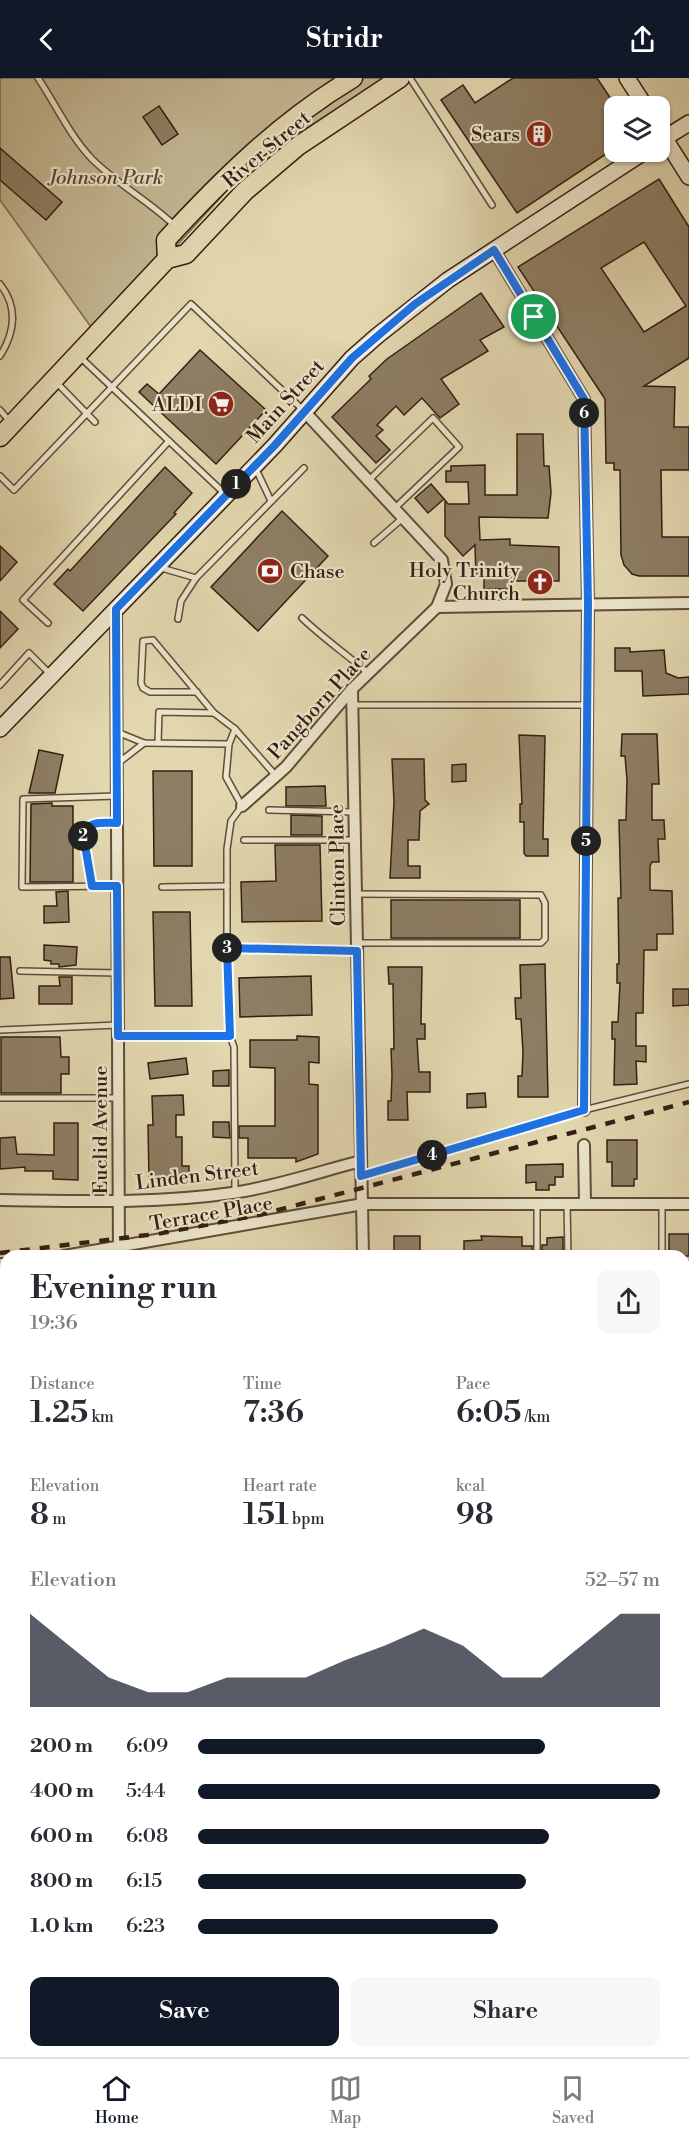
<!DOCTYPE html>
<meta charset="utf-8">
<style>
:root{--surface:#fff;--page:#f7f7f7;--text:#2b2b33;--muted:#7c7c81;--line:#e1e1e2;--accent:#111827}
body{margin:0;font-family:"Libre Bodoni",serif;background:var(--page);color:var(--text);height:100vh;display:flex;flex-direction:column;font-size:22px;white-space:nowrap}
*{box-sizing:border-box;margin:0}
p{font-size:20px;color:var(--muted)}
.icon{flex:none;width:33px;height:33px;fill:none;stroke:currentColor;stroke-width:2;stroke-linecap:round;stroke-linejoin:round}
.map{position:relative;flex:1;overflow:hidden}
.drawer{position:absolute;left:0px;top:1172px;width:690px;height:808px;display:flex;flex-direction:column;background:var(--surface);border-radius:18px 18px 0 0;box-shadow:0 2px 4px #0004}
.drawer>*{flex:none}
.tools{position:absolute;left:604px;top:18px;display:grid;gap:12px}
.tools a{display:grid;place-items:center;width:66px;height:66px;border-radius:12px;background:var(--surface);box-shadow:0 2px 4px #0004;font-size:30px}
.pin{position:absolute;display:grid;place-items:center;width:51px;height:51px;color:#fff;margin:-26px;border:3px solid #fff;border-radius:50%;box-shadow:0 2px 6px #0007}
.km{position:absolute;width:30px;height:30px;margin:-15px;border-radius:50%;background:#222;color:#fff;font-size:16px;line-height:30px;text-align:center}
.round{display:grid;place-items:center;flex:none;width:63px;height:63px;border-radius:12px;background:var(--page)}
.summary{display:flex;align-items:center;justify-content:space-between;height:102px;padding:0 30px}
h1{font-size:33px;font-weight:600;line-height:45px}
.stats{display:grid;grid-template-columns:repeat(3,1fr);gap:9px;height:102px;padding:6px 30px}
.stats div{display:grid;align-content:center}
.stats b{font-size:30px;font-weight:600}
.stats small{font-size:16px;font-weight:400}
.stats p{font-size:16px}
.chart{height:168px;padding:12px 30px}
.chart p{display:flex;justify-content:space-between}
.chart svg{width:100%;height:108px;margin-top:6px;fill:var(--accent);opacity:.7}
.action{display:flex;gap:12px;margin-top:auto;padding:12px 30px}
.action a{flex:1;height:69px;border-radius:12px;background:var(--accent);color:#fff;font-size:24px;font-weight:600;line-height:69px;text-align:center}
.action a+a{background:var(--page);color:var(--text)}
ul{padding:0 30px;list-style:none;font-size:20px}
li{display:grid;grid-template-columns:96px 72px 1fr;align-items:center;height:45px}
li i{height:15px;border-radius:8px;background:var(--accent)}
header{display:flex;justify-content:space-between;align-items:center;height:78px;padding:0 30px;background:var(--accent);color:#fff;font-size:27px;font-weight:600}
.dock{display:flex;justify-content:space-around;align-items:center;height:84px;border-top:2px solid var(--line);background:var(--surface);font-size:16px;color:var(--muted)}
.dock a{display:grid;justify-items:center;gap:3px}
.dock .selected{color:var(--accent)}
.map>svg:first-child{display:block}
</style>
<header><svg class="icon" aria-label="back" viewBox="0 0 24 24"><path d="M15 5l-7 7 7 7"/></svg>Stridr<svg class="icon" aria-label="share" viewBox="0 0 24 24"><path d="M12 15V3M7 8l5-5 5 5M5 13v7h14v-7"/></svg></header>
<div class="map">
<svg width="689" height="1979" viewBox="0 0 689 1979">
<rect width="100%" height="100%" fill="#e2d7af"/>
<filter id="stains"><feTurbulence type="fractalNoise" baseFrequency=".00333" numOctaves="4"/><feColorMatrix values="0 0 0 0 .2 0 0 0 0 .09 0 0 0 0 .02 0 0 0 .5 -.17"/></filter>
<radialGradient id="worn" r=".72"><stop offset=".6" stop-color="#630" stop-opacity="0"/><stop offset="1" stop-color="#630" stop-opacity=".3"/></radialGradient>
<path fill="#c4b894" stroke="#7c6b53" stroke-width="1.5" d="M0 0H386L253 84 96 256 0 122Z"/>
<g fill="#8e7e64" stroke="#341e12" stroke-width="1.5" fill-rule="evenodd">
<path d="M513 0H597L615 27V70L517 135 441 22 463 7 475 25Z"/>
<path d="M159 28 178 56 162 67 143 39Z"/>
<path d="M0 70 62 124 46 142 0 102Z"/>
<path d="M659 101 689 149V280L644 308 675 309 674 349H689V392H661L662 459H689V498H639L632 496 624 487 621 477 620 392H614V385H606L605 321 518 189ZM644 164 686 228 644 254 601 190Z"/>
<path d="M481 215 504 249 480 262 488 273 441 301 459 326 440 340 422 320 404 337 396 328 377 347 383 352 376 358 390 372 376 385 332 339 371 301 369 298 387 281Z"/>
<path d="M200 272 266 332 216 386 139 314 147 306 159 316Z"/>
<path d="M517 356H543L544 388H549L551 415 548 440 479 439 480 462 510 461V467L559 469V503H511V511H484V499H476L475 467 463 478 445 458V422L448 426H469L468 404H446V393H451V388L485 387V417H517Z"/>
<path d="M165 389 192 415 174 435 176 436 83 533 54 506 68 491 70 493Z"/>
<path d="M431 406 444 421 428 435 415 420Z"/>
<path d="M282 433 328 478 258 553 211 509Z"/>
<path d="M0 468 17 484 0 503Z"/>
<path d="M0 533 18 551 0 570Z"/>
<path d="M615 570H630V574L664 572 666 595 678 600 689 599V616L643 618 642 593H615Z"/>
<path d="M622 656H657L659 706H652V742H664L665 761H658L659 784H652L650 788V812L672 813 673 856H657V872H644L643 935H636V968H646V984L636 983 637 1006 614 1007 615 961H612V944H618L620 905H617V886H619L618 820H621L619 742H626L627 702 625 678H621Z"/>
<path d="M519 657 545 658 543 761H548V778H526L524 775V744H520V726H522Z"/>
<path d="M39 672 63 677 55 715H29Z"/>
<path d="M392 681H424L425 722 429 726 420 733 419 762H408V788H420V800H390L394 724Z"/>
<path d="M466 686V703L452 704V687Z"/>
<path d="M153 693H192V788H154Z"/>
<path d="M325 708 326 728H286V709Z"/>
<path d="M52 725V728H73V804H30L31 726Z"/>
<path d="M291 737 322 738V757H291Z"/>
<path d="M275 767H320L322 843 242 844 241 804 276 803Z"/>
<path d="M68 813 69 844 44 845V828H57L56 814Z"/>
<rect x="391" y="822" width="129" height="38"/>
<path d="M153 834H190L192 928H155Z"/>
<path d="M44 867 77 869 76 887 59 889V886H51V883L44 882Z"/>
<path d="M0 879H10L14 920 0 921Z"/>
<path d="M545 886 548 1019H518V998H522L523 974 521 941H516L515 920H521L520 887Z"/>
<path d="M388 889H422L421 946H425V961H417L419 994H430V1014H407L408 1042H388V1023H391L392 997 391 971H394L393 906H389Z"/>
<path d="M311 898 312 937 240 939 239 900Z"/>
<path d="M59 899H72V926H39V908H60Z"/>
<path d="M673 911H689V927L673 928Z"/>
<path d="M297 958 319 959V985L309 984V1006L318 1007V1076L296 1084V1080H248V1060H239V1048H275V990L250 989V962H297Z"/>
<path d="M1 959H60L61 979H69V996H61V1015H1Z"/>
<path d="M186 980 188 996 150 1001 148 985Z"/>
<path d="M229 992V1008H213V993Z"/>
<path d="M485 1015 486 1029 467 1030V1016Z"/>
<path d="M183 1017 184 1037H176V1059H182V1088H189V1099L149 1100 148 1047H153L152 1018Z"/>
<path d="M213 1044H229L230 1060 213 1059Z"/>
<path d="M54 1045H78V1102L53 1101V1093H25V1089L0 1091V1060L15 1059 17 1076 54 1077Z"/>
<path d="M607 1062H637V1101H634V1108H612V1084H607Z"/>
<path d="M563 1086V1099H555V1107H549V1112H536V1104L526 1105V1087Z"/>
<rect x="669" y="1156" width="20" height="22"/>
<rect x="394" y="1158" width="26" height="17"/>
<path d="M481 1158 522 1159V1168H532V1178H464V1163L482 1162Z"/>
<path d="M563 1159V1178H542V1167H547V1160Z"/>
</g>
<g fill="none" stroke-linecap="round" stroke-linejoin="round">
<defs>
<g id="lane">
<path d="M38 0C56 27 70 58 92 81 118 107 151 124 176 149"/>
<path d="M410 0 492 127"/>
<path d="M0 206C18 229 15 254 0 278"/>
<path d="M79 278 225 416"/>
<path d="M57 305 95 344"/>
<path d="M0 332 11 345"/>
<path d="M255 389 271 423"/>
<path d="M0 398 14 412 191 226 303 332"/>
<path d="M369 402 433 340 459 369 395 430"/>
<path d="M374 465 404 439"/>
<path d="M158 489 196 500"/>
<path d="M302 540C323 560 346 576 368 595"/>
<path d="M178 541 181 523 196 500 304 390"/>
<path d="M48 545 23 522 169 363"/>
<path d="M0 607 29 575 50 596"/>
<path d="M197 614H150L143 610 141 605 143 563 153 562 214 635"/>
<path d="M352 627H588"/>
<path d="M235 651 276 698"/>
<path d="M117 654 144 665 229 666 226 699 242 728 231 743 227 771V889L230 958H118"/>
<path d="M158 665 159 634 214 635 235 651 229 666"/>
<path d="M117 686 144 665"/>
<path d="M117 718 23 721 22 809 117 808"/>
<path d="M269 732 354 734"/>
<path d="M244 762H355"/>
<path d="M92 808 83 755C91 743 104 745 117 745"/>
<path d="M162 809 227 808"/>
<path d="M355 816 541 817 545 825V861L541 865H356"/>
<path d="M227 870 357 874"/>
<path d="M20 893 118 895"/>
<path d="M0 952 118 947"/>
<path d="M230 958 234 969 235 1115"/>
<path d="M0 1020H118"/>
<path d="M361 1098 584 1032 689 1006"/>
<path d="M567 1125 568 1178"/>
<path d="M537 1178V1127"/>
<path d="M662 1178V1126"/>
<path d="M684 1618H689"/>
<path d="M684 1692H689"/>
<path d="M684 1722H689"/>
</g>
<g id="street">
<path d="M494 172 584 321 588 526 584 1032"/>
<path d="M437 529 689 525"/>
<path d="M116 530 119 1178"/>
<path d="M352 611 363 1178"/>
<path d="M242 728 286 689 352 611 437 529 446 506 442 482 304 333"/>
<path d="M584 1067 585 1125"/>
<path d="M0 1122C78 1123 155 1126 232 1115 275 1109 318 1094 361 1083"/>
<path d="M64 1178 363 1126H689"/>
<path d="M0 1186H6"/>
<path d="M684 1357H689"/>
<path d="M0 1563 6 1560"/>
<path d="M0 1845H6"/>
<path d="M684 1852H689"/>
<path d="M114 1974V1979"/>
<path d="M355 1974V1979"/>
<path d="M567 1979V1974"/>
</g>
<g id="secondary">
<path d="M627 0 645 28"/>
<path d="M660 53 689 99"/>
<path d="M660 63 689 45"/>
<path d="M0 651 275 367 352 280 377 258 448 202 644 74"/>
</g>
<g id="primary">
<path d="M167 181 166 162C223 100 281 43 353 0"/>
<path d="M0 359 167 181 186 176 245 113 298 68 400 0"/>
</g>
</defs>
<use href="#lane" stroke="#604c39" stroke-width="8"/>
<use href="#street" stroke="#604c39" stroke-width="14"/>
<use href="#secondary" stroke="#341e12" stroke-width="18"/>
<use href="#primary" stroke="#341e12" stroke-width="21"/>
<path stroke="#341e12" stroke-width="2" stroke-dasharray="1.5 3" stroke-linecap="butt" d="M234 1974V1979"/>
<use href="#lane" stroke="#ece5cb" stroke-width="5"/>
<use href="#street" stroke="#ece5cb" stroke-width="10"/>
<use href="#secondary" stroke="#ece5cb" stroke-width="15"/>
<use href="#primary" stroke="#e2d7af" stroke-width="18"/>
<path stroke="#341e12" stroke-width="4.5" stroke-dasharray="10 10" stroke-linecap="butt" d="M0 1175 156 1156 259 1137 689 1024"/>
</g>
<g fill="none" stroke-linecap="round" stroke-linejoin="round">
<defs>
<path id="route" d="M494 172 584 321 588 526 584 1032 361 1098 357 873 227 870 230 958H118L117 808H92L83 755C91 742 104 745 117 745L116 531 275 367 352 280 415 226Z"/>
</defs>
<use href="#route" stroke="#fff" stroke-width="12"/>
<use href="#route" stroke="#1a73e8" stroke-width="8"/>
</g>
<defs>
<symbol id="building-disc" viewBox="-11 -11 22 22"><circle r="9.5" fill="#8f2418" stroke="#ece5cb"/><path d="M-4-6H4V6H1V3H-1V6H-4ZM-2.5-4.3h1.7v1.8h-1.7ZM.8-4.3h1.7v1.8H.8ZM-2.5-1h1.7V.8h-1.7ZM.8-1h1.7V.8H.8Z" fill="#fff"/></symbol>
<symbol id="supermarket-disc" viewBox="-11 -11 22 22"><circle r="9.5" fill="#8f2418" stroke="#ece5cb"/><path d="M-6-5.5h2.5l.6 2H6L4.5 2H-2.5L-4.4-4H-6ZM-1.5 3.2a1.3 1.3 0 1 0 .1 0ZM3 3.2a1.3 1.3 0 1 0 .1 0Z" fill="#fff"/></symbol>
<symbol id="bank-disc" viewBox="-11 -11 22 22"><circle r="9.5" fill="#8f2418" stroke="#ece5cb"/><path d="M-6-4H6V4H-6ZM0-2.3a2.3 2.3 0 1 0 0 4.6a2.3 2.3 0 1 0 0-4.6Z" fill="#fff"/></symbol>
<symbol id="church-disc" viewBox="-11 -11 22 22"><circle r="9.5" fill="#8f2418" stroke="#ece5cb"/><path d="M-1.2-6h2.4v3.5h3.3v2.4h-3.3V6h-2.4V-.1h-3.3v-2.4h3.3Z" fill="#fff"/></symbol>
</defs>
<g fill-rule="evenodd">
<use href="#building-disc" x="524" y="41" width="30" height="30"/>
<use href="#supermarket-disc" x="206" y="311" width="30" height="30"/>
<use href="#bank-disc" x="255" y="478" width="30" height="30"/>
<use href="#church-disc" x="525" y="489" width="30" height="30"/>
</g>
<g text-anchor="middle" stroke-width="4.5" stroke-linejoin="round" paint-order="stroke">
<g font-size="20" fill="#341e12" stroke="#ece5cb" text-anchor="end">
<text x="520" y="63">Sears</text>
<text x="202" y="333">ALDI</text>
<text x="520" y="499">Holy Trinity<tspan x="520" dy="23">Church</tspan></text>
<text x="290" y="500" text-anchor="start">Chase</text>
</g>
<g font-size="20" fill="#341e12" stroke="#ece5cb">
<text transform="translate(266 71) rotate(-40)" y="7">River Street</text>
<text transform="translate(285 323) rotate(-48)" y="7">Main Street</text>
<text transform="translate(319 625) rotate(-48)" y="7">Pangborn Place</text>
<text transform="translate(337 787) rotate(-91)" y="7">Clinton Place</text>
<text transform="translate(100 1052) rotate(-90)" y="7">Euclid Avenue</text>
<text transform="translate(197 1097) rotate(-7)" y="7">Linden Street</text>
<text transform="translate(211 1135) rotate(-10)" y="7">Terrace Place</text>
</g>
<g font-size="20" font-style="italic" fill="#584432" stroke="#ece5cb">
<text x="106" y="106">Johnson Park</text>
</g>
</g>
<rect width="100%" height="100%" filter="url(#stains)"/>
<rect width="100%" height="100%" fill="url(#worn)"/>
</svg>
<div class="tools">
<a><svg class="icon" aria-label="layers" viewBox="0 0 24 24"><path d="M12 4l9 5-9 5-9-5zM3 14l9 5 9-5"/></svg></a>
</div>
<div class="pin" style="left:534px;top:239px;background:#1e9e55"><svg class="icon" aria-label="arrive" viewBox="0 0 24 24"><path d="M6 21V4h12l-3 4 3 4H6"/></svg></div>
<b class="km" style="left:236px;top:406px">1</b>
<b class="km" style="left:83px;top:758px">2</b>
<b class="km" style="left:227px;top:870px">3</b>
<b class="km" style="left:432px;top:1077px">4</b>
<b class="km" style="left:586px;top:763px">5</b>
<b class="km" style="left:584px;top:335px">6</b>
<section class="drawer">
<div class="summary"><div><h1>Evening run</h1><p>19:36</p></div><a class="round"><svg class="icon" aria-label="share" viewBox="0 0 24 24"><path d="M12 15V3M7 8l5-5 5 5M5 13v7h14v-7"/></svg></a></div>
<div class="stats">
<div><p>Distance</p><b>1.25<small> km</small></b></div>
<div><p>Time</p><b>7:36</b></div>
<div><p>Pace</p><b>6:05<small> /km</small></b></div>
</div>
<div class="stats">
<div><p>Elevation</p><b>8<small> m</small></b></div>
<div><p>Heart rate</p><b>151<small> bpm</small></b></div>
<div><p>kcal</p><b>98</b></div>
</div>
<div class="chart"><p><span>Elevation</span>52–57 m</p>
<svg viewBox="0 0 160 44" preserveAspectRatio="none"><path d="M0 44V6L10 19L20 32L30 38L40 38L50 32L60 32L70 32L80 25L90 19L100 12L110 19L120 32L130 32L140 19L150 6L160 6V44z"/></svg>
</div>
<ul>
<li><b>200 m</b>6:09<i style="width:75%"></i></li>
<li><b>400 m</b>5:44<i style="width:100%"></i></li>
<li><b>600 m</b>6:08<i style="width:76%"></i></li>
<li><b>800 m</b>6:15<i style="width:71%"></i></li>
<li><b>1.0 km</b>6:23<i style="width:65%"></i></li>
</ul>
<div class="action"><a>Save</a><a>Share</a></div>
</section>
</div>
<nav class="dock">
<a class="selected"><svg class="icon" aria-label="home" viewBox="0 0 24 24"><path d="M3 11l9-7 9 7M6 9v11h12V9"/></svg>Home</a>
<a><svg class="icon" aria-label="map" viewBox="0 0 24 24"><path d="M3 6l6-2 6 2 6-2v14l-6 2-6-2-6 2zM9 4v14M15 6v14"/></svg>Map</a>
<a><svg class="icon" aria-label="saved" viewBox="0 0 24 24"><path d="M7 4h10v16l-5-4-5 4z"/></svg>Saved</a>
</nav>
